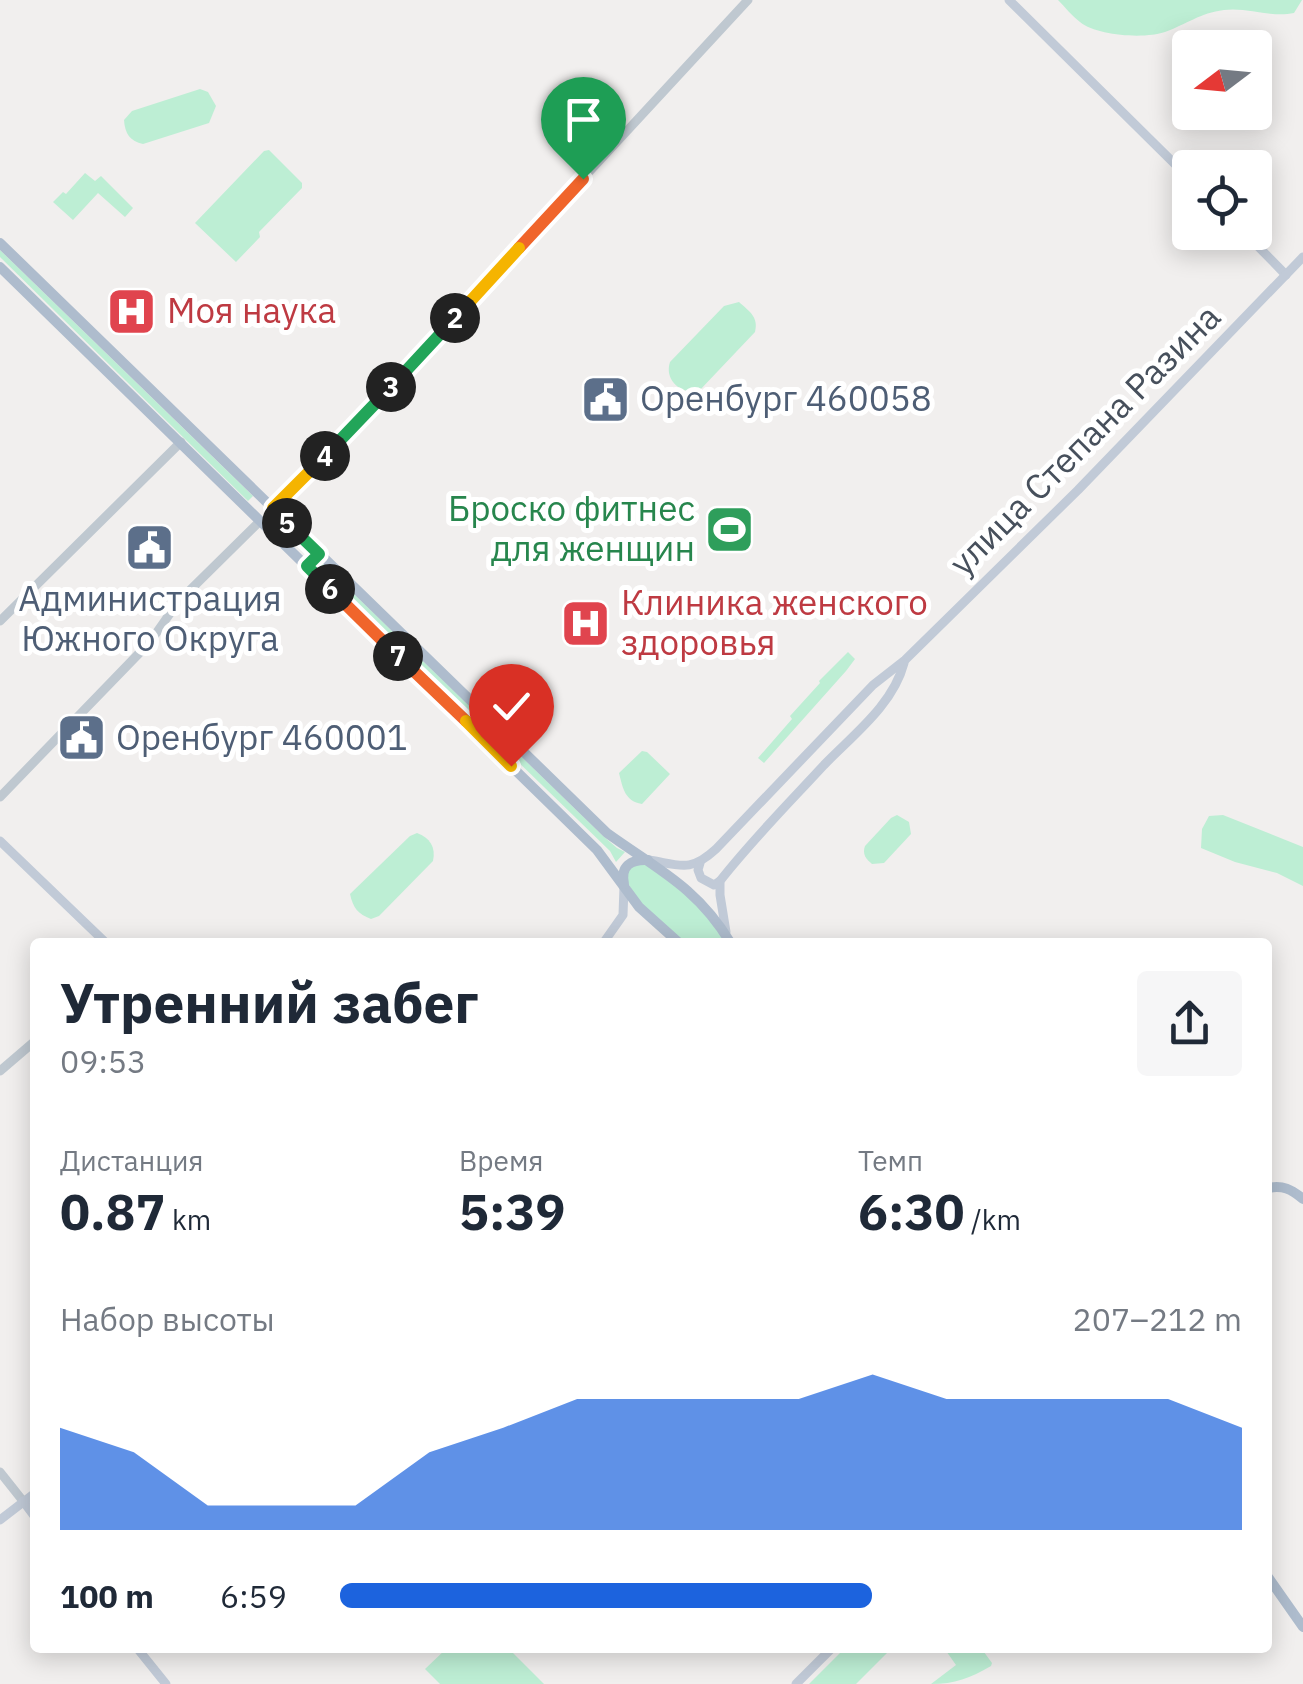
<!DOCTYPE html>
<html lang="ru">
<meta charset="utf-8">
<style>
:root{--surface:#fff;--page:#f6f6f7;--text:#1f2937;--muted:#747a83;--accent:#1c63de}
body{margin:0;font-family:"IBM Plex Sans",sans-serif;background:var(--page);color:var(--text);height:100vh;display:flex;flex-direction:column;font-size:38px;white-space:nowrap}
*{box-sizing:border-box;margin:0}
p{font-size:32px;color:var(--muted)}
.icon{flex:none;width:55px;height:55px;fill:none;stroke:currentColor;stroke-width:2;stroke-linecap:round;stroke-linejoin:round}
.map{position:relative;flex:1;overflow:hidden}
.panel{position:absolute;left:30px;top:938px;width:1242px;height:715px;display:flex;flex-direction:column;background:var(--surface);border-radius:10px;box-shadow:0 5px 25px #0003}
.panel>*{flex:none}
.needle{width:65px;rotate:254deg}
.fabs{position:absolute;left:1172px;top:30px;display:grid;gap:20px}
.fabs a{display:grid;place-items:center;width:100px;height:100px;border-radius:10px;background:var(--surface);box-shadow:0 5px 25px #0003;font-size:50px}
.pin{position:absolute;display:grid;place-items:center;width:85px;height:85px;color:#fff;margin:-102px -42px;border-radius:50% 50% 50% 0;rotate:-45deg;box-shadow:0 0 10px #0007}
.pin .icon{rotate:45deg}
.km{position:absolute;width:50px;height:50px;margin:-25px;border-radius:50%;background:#222;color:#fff;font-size:28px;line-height:50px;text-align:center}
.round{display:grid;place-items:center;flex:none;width:105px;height:105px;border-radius:10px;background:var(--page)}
.overview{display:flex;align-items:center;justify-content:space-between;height:170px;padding:0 30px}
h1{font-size:55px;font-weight:700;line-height:75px}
.stats{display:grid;grid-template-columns:repeat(3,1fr);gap:15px;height:170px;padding:10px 30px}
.stats div{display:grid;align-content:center}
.stats b{font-size:50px;font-weight:700}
.stats small{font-size:28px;font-weight:400}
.stats p{font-size:28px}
.chart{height:280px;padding:20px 30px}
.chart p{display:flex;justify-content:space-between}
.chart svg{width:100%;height:180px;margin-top:10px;fill:var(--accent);opacity:.7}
ul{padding:0 30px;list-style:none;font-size:32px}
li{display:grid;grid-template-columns:160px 120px 1fr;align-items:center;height:75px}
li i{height:25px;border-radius:12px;background:var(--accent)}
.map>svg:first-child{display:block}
</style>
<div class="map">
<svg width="1303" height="1684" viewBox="0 0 1303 1684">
<rect width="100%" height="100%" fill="#f1efee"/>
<g fill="#bdeed4">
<path d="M1058 0H1302L1294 13C1271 18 1248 7 1224 10 1200 13 1187 24 1165 32 1145 39 1097 36 1080 22 1072 16 1065 7 1058 0Z"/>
<path d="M200 89 208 92 216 106 209 123 143 144C130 141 125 134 124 120L132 111Z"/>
<path d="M269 150 302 183V188L259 232 260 237 236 262 195 223 264 151Z"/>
<path d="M85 173 95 181 101 176 133 208 125 217 98 193 73 220 53 202 63 192 66 194Z"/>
<path d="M0 250 253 496 248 501 0 257Z"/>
<path d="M739 302C749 311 759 317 755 332L699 391C681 395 664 380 670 362L724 306Z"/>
<path d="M319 560 602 835 617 848 625 852 616 862 610 851 315 565Z"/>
<path d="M848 652 855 659 846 671 764 763 758 758 792 719 790 716 820 683 819 681Z"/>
<path d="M642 751 647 752 670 774 642 804C625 801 623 789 619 773Z"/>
<path d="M897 815 909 822 911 834 884 863 872 864C866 859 862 854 865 846L891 818Z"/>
<path d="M1223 815 1303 847V886L1277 873 1235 862 1201 848 1202 829 1209 816Z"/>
<path d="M417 833C430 838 436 847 433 861L379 916 371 919C358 914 353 908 350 894L410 836Z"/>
<path d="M647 864C676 885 708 910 724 942H683C671 932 590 866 647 864Z"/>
<path d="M447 1648H508L544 1684H440L425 1669Z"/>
<path d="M845 1648H892L856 1684H809Z"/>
<path d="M944 1648H981L992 1663 991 1666C970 1678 955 1684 931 1684L956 1665Z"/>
</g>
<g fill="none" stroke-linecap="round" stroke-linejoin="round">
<g stroke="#bfc8d0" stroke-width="9">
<path d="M273 509 355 425 748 0"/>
<path d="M0 621 181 442"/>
<path d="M0 797 150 642 178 602 260 521"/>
<path d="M0 1071 35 1041"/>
<path d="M0 1472 23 1501"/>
</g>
<g stroke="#c1cad7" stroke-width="9">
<path d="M1009 0 1190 179"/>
<path d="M1244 232 1286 275"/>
<path d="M0 841 105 942"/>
<path d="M649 860C680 865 690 873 716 849L873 685 905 660 1078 490 1303 257"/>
<path d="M700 863 698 870 701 878 714 885 720 881"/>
<path d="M726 932 720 895V881C752 840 789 803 824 765 853 735 893 705 904 663"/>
<path d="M604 942 623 915 624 887"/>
<path d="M23 1501 35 1517"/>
<path d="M0 1520 35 1493"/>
<path d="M137 1648 166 1684"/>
<path d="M796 1684 832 1648"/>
</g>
<g stroke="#aebccd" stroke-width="10">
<path d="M0 243 607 833C657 869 697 887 730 942"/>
<path d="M0 267 597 850 639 907 678 942"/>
<path d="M624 884C620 866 631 859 648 860"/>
<path d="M1268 1188C1283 1185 1291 1189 1303 1199"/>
<path d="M1268 1577 1303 1627"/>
</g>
</g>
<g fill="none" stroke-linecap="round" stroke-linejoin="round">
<defs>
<path id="split-1" d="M519 248 583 179"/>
<path id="split-2" d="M455 318 519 248"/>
<path id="split-3" d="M391 387 455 318"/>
<path id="split-4" d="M325 456 391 387"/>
<path id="split-5" d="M287 523 273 508 325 456"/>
<path id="split-6" d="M287 523 319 554 307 566 330 589"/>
<path id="split-7" d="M330 589 398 656"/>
<path id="split-8" d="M398 656 466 721"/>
<path id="split-9" d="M466 721 511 766"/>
</defs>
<use href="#split-1" stroke="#fff" stroke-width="20"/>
<use href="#split-2" stroke="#fff" stroke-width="20"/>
<use href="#split-3" stroke="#fff" stroke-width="20"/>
<use href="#split-4" stroke="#fff" stroke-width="20"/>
<use href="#split-5" stroke="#fff" stroke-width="20"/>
<use href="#split-6" stroke="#fff" stroke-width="20"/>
<use href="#split-7" stroke="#fff" stroke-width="20"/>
<use href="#split-8" stroke="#fff" stroke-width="20"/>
<use href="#split-9" stroke="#fff" stroke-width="20"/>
<use href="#split-1" stroke="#f0652b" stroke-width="12"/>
<use href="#split-2" stroke="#f5b400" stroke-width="12"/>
<use href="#split-3" stroke="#22a559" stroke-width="12"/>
<use href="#split-4" stroke="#22a559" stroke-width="12"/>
<use href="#split-5" stroke="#f5b400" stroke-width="12"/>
<use href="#split-6" stroke="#22a559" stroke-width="12"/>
<use href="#split-7" stroke="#f0652b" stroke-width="12"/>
<use href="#split-8" stroke="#f0652b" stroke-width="12"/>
<use href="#split-9" stroke="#f5b400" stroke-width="12"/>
</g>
<defs>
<symbol id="hospital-square" viewBox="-11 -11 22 22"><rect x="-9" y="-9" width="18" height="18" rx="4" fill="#e0444e" stroke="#fff"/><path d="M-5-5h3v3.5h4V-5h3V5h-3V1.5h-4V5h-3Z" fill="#fff"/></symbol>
<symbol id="civic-square" viewBox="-11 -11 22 22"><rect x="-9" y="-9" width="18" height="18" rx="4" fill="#5c6f8a" stroke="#fff"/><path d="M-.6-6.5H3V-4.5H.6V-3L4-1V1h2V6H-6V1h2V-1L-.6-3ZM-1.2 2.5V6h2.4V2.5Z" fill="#fff"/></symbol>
<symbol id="stadium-square" viewBox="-11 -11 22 22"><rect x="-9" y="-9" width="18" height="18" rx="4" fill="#2e9e5b" stroke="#fff"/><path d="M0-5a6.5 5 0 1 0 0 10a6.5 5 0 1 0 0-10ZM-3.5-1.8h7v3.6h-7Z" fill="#fff"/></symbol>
</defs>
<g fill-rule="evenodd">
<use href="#hospital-square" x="104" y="284" width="55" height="55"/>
<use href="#civic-square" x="578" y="372" width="55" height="55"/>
<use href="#stadium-square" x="702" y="502" width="55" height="55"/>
<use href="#civic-square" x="122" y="520" width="55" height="55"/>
<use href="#hospital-square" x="558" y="596" width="55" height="55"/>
<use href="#civic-square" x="54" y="710" width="55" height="55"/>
</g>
<g text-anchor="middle" stroke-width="10" stroke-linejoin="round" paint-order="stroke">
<g font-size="35" fill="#be3a42" stroke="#fff" text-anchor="start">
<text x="167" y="323">Моя наука</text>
<text x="621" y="615">Клиника женского<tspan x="621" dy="40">здоровья</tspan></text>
</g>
<g font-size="35" fill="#4e5e75" stroke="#fff" text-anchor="start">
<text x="640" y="411">Оренбург 460058</text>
<text x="150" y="611" text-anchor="middle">Администрация<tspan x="150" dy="40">Южного Округа</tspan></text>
<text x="116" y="750">Оренбург 460001</text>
</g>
<g font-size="35" fill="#47505c" stroke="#fff">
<text transform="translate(1085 440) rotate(-45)" y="12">улица Степана Разина</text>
</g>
<g font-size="35" fill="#27864d" stroke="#fff" text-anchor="end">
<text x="695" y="521">Броско фитнес<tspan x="695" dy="40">для женщин</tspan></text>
</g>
</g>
</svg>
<div class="fabs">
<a><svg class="needle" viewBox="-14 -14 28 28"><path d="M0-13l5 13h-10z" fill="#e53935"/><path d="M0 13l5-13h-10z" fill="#747a83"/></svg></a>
<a><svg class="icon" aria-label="locate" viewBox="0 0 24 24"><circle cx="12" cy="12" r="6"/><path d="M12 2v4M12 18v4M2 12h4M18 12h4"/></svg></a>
</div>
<div class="pin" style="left:583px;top:179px;background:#1e9e55"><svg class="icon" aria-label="arrive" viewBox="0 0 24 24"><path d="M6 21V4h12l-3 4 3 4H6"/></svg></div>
<div class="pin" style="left:511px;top:766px;background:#d93025"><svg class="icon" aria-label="check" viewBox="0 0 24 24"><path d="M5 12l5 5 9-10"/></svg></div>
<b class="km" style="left:455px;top:318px">2</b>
<b class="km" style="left:391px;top:387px">3</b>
<b class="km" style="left:325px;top:456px">4</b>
<b class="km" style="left:287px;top:523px">5</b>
<b class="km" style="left:330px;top:589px">6</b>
<b class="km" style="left:398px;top:656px">7</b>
<section class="panel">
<div class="overview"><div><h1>Утренний забег</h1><p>09:53</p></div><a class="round"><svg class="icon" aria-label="share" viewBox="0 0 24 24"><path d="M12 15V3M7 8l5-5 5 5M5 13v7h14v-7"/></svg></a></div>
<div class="stats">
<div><p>Дистанция</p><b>0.87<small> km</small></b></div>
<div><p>Время</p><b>5:39</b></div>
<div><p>Темп</p><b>6:30<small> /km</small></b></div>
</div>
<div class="chart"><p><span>Набор высоты</span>207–212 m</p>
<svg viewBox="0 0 160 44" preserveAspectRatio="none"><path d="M0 44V19L10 25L20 38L30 38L40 38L50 25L60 19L70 12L80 12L90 12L100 12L110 6L120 12L130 12L140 12L150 12L160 19V44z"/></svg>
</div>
<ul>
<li><b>100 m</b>6:59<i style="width:59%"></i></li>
</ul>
</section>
</div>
